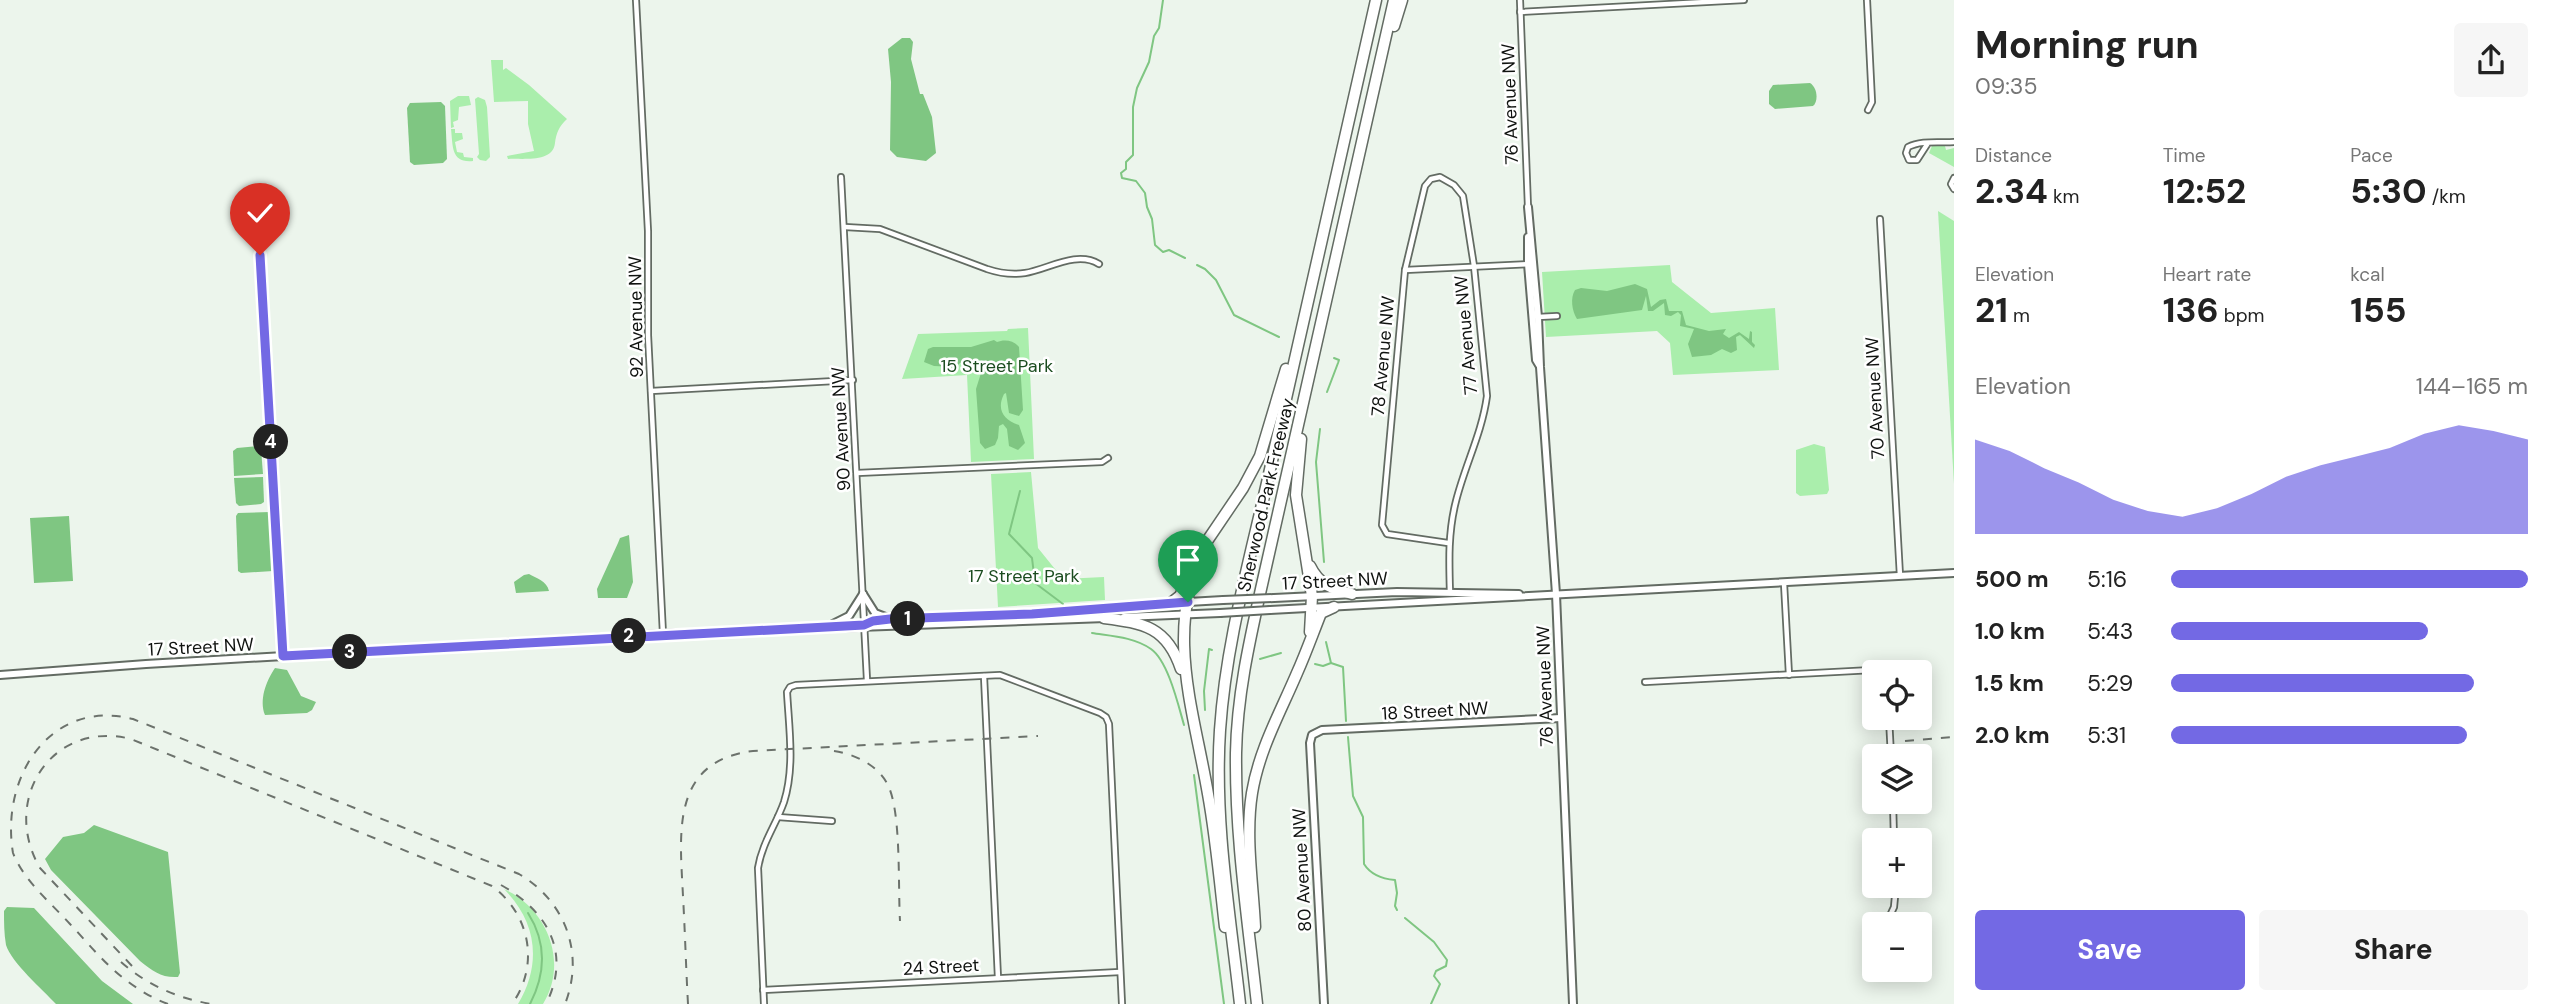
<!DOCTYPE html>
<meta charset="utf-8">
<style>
:root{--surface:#fff;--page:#f6f6f6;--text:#222;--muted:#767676;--accent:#7369e4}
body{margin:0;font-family:"DM Sans",sans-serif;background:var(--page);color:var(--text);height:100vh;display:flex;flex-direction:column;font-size:26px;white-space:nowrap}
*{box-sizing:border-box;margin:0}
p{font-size:23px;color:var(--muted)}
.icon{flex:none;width:38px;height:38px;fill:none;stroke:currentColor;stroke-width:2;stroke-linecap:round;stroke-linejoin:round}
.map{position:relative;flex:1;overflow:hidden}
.sheet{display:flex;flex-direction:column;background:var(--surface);width:595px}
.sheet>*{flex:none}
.controls{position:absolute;left:1862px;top:660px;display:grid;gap:14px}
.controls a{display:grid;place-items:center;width:70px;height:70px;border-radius:7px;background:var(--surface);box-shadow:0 4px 18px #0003;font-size:35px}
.pin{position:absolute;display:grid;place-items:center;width:60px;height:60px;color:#fff;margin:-72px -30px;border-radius:50% 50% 50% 0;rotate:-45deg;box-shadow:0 0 7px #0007}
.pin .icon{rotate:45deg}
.km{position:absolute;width:35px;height:35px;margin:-18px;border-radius:50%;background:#222;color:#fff;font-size:19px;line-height:35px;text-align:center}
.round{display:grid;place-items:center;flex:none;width:74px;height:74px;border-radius:7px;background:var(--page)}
.overview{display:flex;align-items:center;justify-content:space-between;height:119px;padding:0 21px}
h1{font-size:38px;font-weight:700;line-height:52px}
.stats{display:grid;grid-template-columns:repeat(3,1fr);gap:10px;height:119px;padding:7px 21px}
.stats div{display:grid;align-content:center}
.stats b{font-size:35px;font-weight:700}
.stats small{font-size:19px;font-weight:400}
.stats p{font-size:19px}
.chart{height:196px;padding:14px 21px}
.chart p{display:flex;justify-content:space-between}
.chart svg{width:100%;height:126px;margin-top:7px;fill:var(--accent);opacity:.7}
.button{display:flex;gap:14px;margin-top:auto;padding:14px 21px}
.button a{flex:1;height:80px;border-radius:7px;background:var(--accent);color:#fff;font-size:28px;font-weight:700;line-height:80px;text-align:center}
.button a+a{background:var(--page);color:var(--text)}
ul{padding:0 21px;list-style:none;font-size:23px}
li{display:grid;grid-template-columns:112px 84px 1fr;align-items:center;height:52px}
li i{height:18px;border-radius:9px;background:var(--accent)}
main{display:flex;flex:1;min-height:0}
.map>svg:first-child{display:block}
</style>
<main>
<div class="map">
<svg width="1954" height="1004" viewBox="0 0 1954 1004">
<rect width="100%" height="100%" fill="#ecf5ec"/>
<g fill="#aaeeac">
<path d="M491 60H503V70L506 68 529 85 567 119C559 126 556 134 555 143 553 163 523 158 508 159L507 156 534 151 528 124V101L494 102Z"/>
<path d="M458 96H469L471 105 459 107 458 120 453 122 454 127 451 128 450 101Z"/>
<path d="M478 97 485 100 487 107 490 157 486 161 480 160 477 157 479 154 475 99Z"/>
<path d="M451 129H455V133H462L463 139 455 142 457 152 463 153 464 157 473 158V161C451 163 453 147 451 129Z"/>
<path d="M1932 146H1945L1946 150 1954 148V167L1929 153Z"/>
<path d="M1938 211 1954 221V484Z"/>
<path d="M1670 265 1672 282 1711 313 1775 308 1779 370 1673 375 1670 343 1657 331 1546 337 1542 272Z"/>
<path d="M1028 328 1034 459 971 462 967 375 902 379 918 334 1007 331 1008 329Z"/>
<path d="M1814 444 1825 447 1829 490 1827 494 1800 496 1796 493V450Z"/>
<path d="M1031 472 1038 548 1063 579 1104 577 1105 600 998 607 991 474Z"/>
<path d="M504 889C547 908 569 962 543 1004H518C542 964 537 922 504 889Z"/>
</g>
<g fill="#7fc682">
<path d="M902 38H910L913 42 911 59 920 94H923L932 117 936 153 926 161 897 157 890 150 891 82 888 49Z"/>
<path d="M1810 83C1817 87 1819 101 1813 106L1775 109 1769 104V91L1773 85Z"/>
<path d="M441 102 445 106 447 159 443 163 414 165 410 162 407 108 410 103Z"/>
<path d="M1635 284 1647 289 1651 307 1660 300 1666 299 1669 311H1682L1686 325 1709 331 1726 329 1723 334 1729 338 1739 332 1749 339 1750 331 1752 332V342L1755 345 1754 348 1740 335 1736 337 1737 350 1731 353 1722 349 1711 355 1692 357 1688 344 1694 329 1680 326 1681 315 1678 312 1671 316 1665 315 1664 303 1653 311H1648L1646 296 1642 310 1577 319C1572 311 1570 298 1575 290L1581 288 1607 291Z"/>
<path d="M994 340 997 342C1004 339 1014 340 1019 347L1023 410 1019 416 1009 413 1006 393 1004 394C996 410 1004 420 1019 425L1025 443 1018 450 1009 446 1007 429 1003 424 999 426 998 438 995 445 985 449 980 443 976 389 981 373 979 366 960 363 956 367 934 366 924 362 928 349 933 347H971Z"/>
<path d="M258 446 261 449 263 474 234 476 233 451 237 448Z"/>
<path d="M263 477 264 502 261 504 239 506 236 503 234 478Z"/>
<path d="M270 512 273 571 241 573 238 571 236 516 238 513Z"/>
<path d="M69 516 73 581 34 583 30 518Z"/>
<path d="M629 535 633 582 627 598H598L597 589 618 543 620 538Z"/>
<path d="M529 574C536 578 547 581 549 591L516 593 514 582 524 575Z"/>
<path d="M275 668 287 670 301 696 316 702 312 710 307 713 265 715C259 700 266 681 275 668Z"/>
<path d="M94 825 168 852 180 973 178 977C161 978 153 971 140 961L51 870 45 859 63 837 84 833Z"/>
<path d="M7 907 34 908 102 981 133 1004H56C43 990 11 962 6 945 4 934 4 922 4 911Z"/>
</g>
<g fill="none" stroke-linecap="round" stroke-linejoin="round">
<g stroke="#7fc682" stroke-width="2">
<path d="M1163 0 1159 28 1154 36 1149 62 1137 88 1133 107V155L1126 162V169L1121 173 1122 178 1136 181 1145 193 1147 207 1152 219 1155 245 1163 252 1169 250 1185 258"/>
<path d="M1197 265 1205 269 1216 280 1234 315 1279 337"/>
<path d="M1327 392 1338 363 1339 360 1334 358"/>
<path d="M1320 429 1316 462 1324 562"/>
<path d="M1020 491 1009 534 1032 558 1035 583 1063 604"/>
<path d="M1092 633C1111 636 1134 637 1151 649 1168 661 1178 704 1184 725"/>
<path d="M1326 642 1331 663 1343 667 1346 721"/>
<path d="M1260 659 1281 653"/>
<path d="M1315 664 1323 666 1331 663"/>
<path d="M1205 710 1204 691 1209 649 1212 650"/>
<path d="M1348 737 1353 796 1363 817 1364 864C1371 875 1383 879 1395 880L1397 893 1395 906 1397 910"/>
<path d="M1194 775 1224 1004"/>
<path d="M528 913C547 943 546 973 530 1004"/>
<path d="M1405 918 1434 942 1447 960 1446 966 1436 971 1434 976 1440 984 1431 1004"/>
</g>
<defs>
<g id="street">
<path d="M636 0 648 231V335L663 634"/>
<path d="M1520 0 1528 207"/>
<path d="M1867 0 1872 102 1868 110"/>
<path d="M1520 12 1744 0"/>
<path d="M1928 143 1917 160H1909L1906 153 1908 147C1921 140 1939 143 1954 142"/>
<path d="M841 177 867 680"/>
<path d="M1954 178 1951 184 1954 189"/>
<path d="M1880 219 1900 576"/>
<path d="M845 227 880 229 987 269C999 273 1011 275 1025 273 1047 270 1076 250 1099 264"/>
<path d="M260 255 283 656"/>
<path d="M1405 270 1530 264"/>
<path d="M1538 317 1557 316"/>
<path d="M651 391 853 380"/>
<path d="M857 473 1102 462 1108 458"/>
<path d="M1448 543 1387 534 1382 525 1405 270 1425 186 1431 179 1440 177 1454 185 1463 196 1474 266 1487 396C1482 433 1465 465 1456 501 1448 532 1449 561 1450 593"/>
<path d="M1784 583 1789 675"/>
<path d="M984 676 998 978"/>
<path d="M1645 682 1872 670 1881 672"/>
<path d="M1889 718 1891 756"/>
<path d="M1893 802 1894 840"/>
<path d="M778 817 832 821"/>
<path d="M1887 922 1894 907 1896 886"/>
<path d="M763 990 1120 972"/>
<path d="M764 1004 758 868C762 843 776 825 784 802 795 767 789 728 787 692L790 687 796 685 1000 675 1100 713 1106 717 1109 724 1122 1004"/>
</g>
<g id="secondary">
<path d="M1528 207 1538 317 1540 367 1556 594 1573 1004"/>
<path d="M1528 237V264L1536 360 1539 365"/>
<path d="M863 594 875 613 888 618"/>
<path d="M1274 598 1397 592 1519 594"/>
<path d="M1270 610 1954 573"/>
<path d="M1124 617 1220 613"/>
<path d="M866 624 873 621 890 619 1032 614 1136 605 1223 600"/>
<path d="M831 625 849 616 863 594"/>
<path d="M0 675 146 664 663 634 1106 618"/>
<path d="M1324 1004 1310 743 1312 735 1322 730 1561 718"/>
</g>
<g id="highway">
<path d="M1394 26 1402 0"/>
<path d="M1301 439 1296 495 1312 596 1310 632"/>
<path d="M1205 543C1164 631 1193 706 1208 794 1216 838 1220 883 1225 927"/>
<path d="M1203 547 1243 488 1260 456 1286 369"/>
<path d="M1310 566C1319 585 1332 589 1352 594"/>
<path d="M1171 603 1180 596 1188 580"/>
<path d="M1104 618C1144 623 1167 627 1181 669"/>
<path d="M1255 927C1253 884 1245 837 1252 793 1259 750 1280 713 1297 673 1306 653 1313 633 1321 613L1334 607"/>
<path d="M1240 1004C1230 914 1214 821 1220 730 1226 640 1252 552 1271 465 1305 310 1340 155 1376 0"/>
<path d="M1257 1004C1248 921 1235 837 1236 753 1237 697 1249 643 1261 589L1394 0"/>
</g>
</defs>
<use href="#street" stroke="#636b63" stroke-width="8"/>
<use href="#secondary" stroke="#636b63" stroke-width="10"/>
<use href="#highway" stroke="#636b63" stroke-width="13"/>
<use href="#street" stroke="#fff" stroke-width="4.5"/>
<use href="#secondary" stroke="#fff" stroke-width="6"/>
<use href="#highway" stroke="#fff" stroke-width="10"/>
<g stroke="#6c726c" stroke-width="2" stroke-dasharray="9 9" stroke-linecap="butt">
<path d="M1905 741 1954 737"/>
<path d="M834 751C856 754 882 767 890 790 901 820 898 886 900 921"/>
<path d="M501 885C547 911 572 952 546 1004"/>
<path d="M121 962C147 985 177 998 211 1004"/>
<path d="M132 966 40 868C0 800 52 719 131 739L492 886C530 914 540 965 512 1004"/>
<path d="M168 1004C151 998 136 988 122 977 103 962 87 942 70 924 50 902 24 881 13 853 0 775 52 698 133 719L519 874C565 901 585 953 565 1004"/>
<path d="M688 1004C686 968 685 932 683 896 680 834 670 761 753 751L1038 736"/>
</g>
<defs>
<g id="secondary-bridge">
<path d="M1223 600 1274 598"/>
<path d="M1220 613 1270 610"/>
</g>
</defs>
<use href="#secondary-bridge" stroke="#636b63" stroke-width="10" stroke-linecap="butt"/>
<use href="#secondary-bridge" stroke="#fff" stroke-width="6"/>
</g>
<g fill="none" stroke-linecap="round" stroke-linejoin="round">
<defs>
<path id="route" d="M260 255 283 656 864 625 873 621 890 619 1032 614 1188 602"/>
</defs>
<use href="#route" stroke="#fff" stroke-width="14"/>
<use href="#route" stroke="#7369e4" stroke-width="9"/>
</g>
<g text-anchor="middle" stroke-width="5" stroke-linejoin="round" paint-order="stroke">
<g font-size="18" fill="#101310" stroke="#fff">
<text transform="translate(1510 104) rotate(-92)" y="6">76 Avenue NW</text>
<text transform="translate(636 317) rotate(-91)" y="6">92 Avenue NW</text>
<text transform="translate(1466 335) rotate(-95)" y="6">77 Avenue NW</text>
<text transform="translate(1383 356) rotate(-85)" y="6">78 Avenue NW</text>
<text transform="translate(1875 398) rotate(-93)" y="6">70 Avenue NW</text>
<text transform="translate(841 429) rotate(-93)" y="6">90 Avenue NW</text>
<text transform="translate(1266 495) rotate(-77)" y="6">Sherwood Park Freeway</text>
<text transform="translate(1335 581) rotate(-3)" y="6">17 Street NW</text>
<text transform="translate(201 647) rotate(-3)" y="6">17 Street NW</text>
<text transform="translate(1545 686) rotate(-92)" y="6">76 Avenue NW</text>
<text transform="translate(1435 711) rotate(-3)" y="6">18 Street NW</text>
<text transform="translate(1302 870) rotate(-93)" y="6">80 Avenue NW</text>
<text transform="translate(941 967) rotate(-3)" y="6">24 Street</text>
</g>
<g font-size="18" fill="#1b4c1f" stroke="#fff">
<text x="997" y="372">15 Street Park</text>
<text x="1024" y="582">17 Street Park</text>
</g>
</g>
</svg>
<div class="controls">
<a><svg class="icon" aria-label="locate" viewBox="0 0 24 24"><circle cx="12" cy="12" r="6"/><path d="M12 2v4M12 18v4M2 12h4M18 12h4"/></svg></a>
<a><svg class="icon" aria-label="layers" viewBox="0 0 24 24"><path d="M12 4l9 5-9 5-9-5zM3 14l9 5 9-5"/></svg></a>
<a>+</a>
<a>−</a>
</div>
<div class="pin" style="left:1188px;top:602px;background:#1e9e55"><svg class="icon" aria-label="arrive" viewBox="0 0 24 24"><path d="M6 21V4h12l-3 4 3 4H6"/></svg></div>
<div class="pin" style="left:260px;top:255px;background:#d93025"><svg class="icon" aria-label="check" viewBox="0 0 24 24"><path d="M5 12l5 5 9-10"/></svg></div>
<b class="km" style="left:908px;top:619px">1</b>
<b class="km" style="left:629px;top:636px">2</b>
<b class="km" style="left:350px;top:652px">3</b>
<b class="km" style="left:271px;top:442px">4</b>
</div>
<section class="sheet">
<div class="overview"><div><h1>Morning run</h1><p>09:35</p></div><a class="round"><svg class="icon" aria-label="share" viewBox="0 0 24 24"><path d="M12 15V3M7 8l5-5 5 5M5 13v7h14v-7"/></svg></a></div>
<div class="stats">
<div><p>Distance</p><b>2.34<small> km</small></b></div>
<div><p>Time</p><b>12:52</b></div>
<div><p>Pace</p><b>5:30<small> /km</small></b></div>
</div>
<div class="stats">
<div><p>Elevation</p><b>21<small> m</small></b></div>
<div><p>Heart rate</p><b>136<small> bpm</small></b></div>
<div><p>kcal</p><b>155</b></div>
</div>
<div class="chart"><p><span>Elevation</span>144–165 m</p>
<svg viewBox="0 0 160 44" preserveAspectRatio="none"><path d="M0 44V11L10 15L20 21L30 26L40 32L50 36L60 38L70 35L80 30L90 24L100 20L110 17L120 14L130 9L140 6L150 8L160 11V44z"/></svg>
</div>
<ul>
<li><b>500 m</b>5:16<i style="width:100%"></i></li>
<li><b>1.0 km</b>5:43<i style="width:72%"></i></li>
<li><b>1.5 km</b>5:29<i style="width:85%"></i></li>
<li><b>2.0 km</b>5:31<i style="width:83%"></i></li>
</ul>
<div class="button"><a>Save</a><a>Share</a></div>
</section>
</main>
